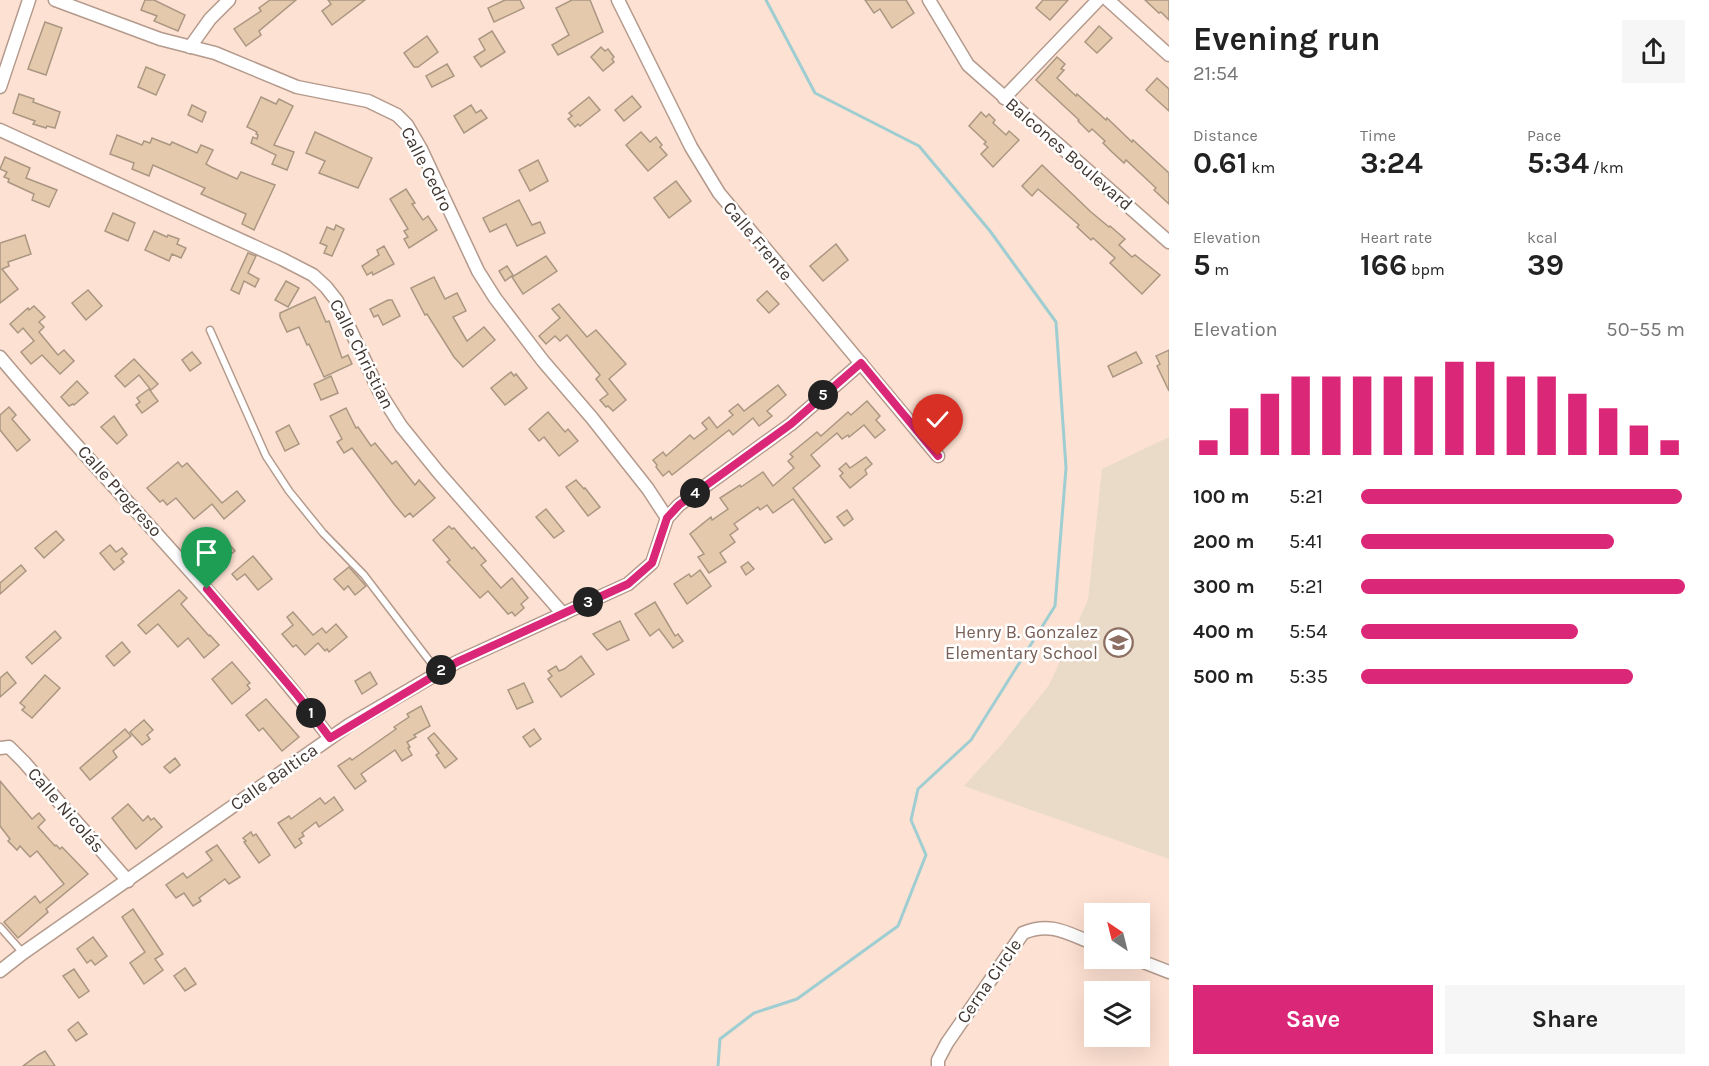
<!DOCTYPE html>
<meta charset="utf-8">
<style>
:root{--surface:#fff;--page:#f6f6f6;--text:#222;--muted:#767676;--accent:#db2777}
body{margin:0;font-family:Karla,sans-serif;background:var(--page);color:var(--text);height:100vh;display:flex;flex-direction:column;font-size:22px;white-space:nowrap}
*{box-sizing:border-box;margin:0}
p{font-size:20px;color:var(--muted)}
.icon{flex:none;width:33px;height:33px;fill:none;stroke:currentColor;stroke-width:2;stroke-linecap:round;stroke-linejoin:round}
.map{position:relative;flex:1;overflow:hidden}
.details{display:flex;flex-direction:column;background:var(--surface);width:540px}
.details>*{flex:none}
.needle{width:39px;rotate:325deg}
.tools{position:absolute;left:1084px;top:903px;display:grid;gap:12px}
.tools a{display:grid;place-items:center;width:66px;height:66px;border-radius:0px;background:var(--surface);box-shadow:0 6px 24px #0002;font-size:30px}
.pin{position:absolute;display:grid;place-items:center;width:51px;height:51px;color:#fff;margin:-62px -26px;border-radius:50% 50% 50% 0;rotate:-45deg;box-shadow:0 0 6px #0007}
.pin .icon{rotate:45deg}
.km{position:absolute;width:30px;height:30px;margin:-15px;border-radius:50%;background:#222;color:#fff;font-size:16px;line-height:30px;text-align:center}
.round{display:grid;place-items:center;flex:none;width:63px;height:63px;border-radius:0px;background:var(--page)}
.overview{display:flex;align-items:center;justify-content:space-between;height:102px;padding:0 24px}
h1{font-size:33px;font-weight:700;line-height:45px}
.metrics{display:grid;grid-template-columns:repeat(3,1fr);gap:9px;height:102px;padding:6px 24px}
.metrics div{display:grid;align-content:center}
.metrics b{font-size:30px;font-weight:700}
.metrics small{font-size:16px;font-weight:400}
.metrics p{font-size:16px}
.chart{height:168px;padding:12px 24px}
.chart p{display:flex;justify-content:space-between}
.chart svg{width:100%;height:108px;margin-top:6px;stroke:var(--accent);stroke-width:6}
.action{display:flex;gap:12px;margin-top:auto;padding:12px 24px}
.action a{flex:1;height:69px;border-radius:0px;background:var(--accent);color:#fff;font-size:24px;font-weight:700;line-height:69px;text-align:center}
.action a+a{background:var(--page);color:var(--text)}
ul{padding:0 24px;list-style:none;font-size:20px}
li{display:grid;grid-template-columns:96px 72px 1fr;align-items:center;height:45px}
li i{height:15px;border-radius:8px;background:var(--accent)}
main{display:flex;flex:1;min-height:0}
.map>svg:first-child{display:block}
</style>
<main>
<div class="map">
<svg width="1169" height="1066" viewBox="0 0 1169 1066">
<rect width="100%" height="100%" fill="#fde1d2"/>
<path fill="#eadbc8" d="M1169 437V859L964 786 1002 744 1049 685 1088 600 1102 469Z"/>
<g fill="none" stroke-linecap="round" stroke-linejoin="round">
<path stroke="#9ecdd2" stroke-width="3" d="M718 1066 720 1039 754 1013 797 999 898 926 926 855 911 820 918 789 971 740 1055 606 1066 468 1056 322 990 231 919 146 815 93 766 0"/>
</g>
<g fill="#e4c9ac" stroke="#aa9782" stroke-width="1.5">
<path d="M145 0H154L185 15 178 31 154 21 157 16 141 10Z"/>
<path d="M270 0H296L259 31 261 35 246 46 234 29 261 11 259 8Z"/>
<path d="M328 0H365L332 25 322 11 331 4Z"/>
<path d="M505 0H520L524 8 494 22 488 8Z"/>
<path d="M572 0H590L603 32 558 55 552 45 569 35 556 8Z"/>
<path d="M865 0H906L914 13 892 28 880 9 874 13Z"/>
<path d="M1043 0H1068L1050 20 1036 8Z"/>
<path d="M1145 0H1169V20L1161 12 1159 13Z"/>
<path d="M45 22 62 28 46 75 28 69Z"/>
<path d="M1099 26 1112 38 1097 53 1085 42Z"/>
<path d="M492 31 505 52 481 67 474 57 485 50 479 39Z"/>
<path d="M427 36 438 52 418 67H414L404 53Z"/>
<path d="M601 47 605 51 608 49 614 57 612 59 614 62 603 71 591 57Z"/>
<path d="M1057 57 1065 64 1061 69 1064 70 1057 78 1076 96 1077 94 1106 120 1107 118 1132 142 1133 140 1169 173V204L1154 190 1156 188 1126 160 1124 163 1112 152 1103 143 1105 141 1092 129 1089 132 1078 121 1079 120 1036 80Z"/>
<path d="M447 64 454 76 432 87 426 76Z"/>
<path d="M146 67 165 75 156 95 138 87Z"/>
<path d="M1157 78 1169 89V111L1146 90Z"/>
<path d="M19 94 34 99 33 102 60 112 55 128 47 126 46 128 33 124 35 121 13 113Z"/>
<path d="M632 96 641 107 624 121 615 110Z"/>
<path d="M261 97 276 104 279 99 293 106 274 145 294 152 287 170 272 164 276 155 251 143 253 137 257 139 258 135 256 134 257 132 247 127Z"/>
<path d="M589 97 600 110 580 126 578 124 575 127 568 119 572 116 569 113Z"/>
<path d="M192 105 206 112 202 122 188 115Z"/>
<path d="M471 105 476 113 481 110 487 118 464 133 454 116Z"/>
<path d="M981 112 986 117 989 114 995 120 993 123 1006 135 1009 131 1019 140 993 167 981 154 988 147 984 144 986 142 969 126Z"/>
<path d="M315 132 372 158 358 188 319 173 325 161 306 153Z"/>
<path d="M641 132 650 142 656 137 662 145 660 147 667 155 648 171 626 145Z"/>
<path d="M117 135 142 145 144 141 150 143 152 138 170 145 172 142 197 153 201 145 213 150 206 164 211 167 237 179 241 172 275 185 254 230 242 224 246 214 201 194 205 188 153 165 149 176 132 169 134 163 110 154Z"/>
<path d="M5 157 30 168 26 178 57 190 49 207 32 200 34 194 8 182 9 179 4 177 7 172 0 169Z"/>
<path d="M538 160 548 181 530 191 519 170Z"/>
<path d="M1042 165 1091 212 1109 227 1110 226 1125 239 1119 245 1132 257 1135 255 1160 275 1142 294 1110 263 1115 258 1093 238 1091 240 1077 227 1079 225 1038 189 1032 196 1022 186Z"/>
<path d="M676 181 691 201 669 218 654 198Z"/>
<path d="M406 189 415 203 412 204 423 220 428 216 437 230 409 248 404 239 408 237 404 231 408 229 390 199Z"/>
<path d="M519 200 532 225 540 222 545 233 517 246 506 224 490 232 483 218Z"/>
<path d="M113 213 135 223 128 241 105 231Z"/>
<path d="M336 225 344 229 332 256 324 253 327 246 320 243 327 227 334 230Z"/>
<path d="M154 231 167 237 168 235 179 239 177 244 186 248 181 258 172 254 169 261 145 250Z"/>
<path d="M25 235 31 254 8 262 9 266 2 269 18 289 0 303V243Z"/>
<path d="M836 244 848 260 823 281 810 266Z"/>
<path d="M384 246 394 264 373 275 372 272 367 275 362 266 379 255 377 250Z"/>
<path d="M248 253 256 256 248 273 259 279 255 287 244 281 239 294 231 290Z"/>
<path d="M546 256 557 271 523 294 512 277Z"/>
<path d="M507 266 513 275 505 281 499 271Z"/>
<path d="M434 277 445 299 457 293 466 311 453 317 467 341 484 327 495 340 463 367 454 357 427 314 425 315 411 288Z"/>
<path d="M286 281 299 288 288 307 275 300Z"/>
<path d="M88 290 102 306 86 320 72 303Z"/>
<path d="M767 291 779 304 769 313 757 300Z"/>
<path d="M315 297 326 322 329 321 342 358 348 355 352 364 324 377 309 344 307 345 299 327 287 332 280 317V313Z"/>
<path d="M388 300H392L400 316 383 325 378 315 374 317 370 309Z"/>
<path d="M559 304 587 337 596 330 626 364 609 379 626 400 613 411 608 406 606 407 600 400 608 394 596 379 600 375 567 335 560 341 555 336 546 344 539 336 560 318 552 309Z"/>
<path d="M34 306 45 317 39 322 44 327 39 332 58 355 64 350 74 361 60 374 42 355 31 364 21 352 34 341 23 328 18 333 10 324 28 308 29 310Z"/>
<path d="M1169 350V391L1157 366 1160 364 1156 356Z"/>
<path d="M192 352 201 363 190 371 182 360Z"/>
<path d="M1136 352 1142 363 1113 377 1108 366Z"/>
<path d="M134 359 158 384 151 390 139 375 125 387 115 376Z"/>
<path d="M511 372 514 376 516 374 527 388 505 405 491 388Z"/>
<path d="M331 376 338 393 321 400 314 384Z"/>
<path d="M77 381 88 393 74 405 73 404 69 406 61 397Z"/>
<path d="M778 385 786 395 767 411 772 416 759 426 753 418 733 435 729 430 672 475 669 471 663 476 656 467 657 465 653 460 663 452 666 456 690 435 694 439 707 429 702 423 709 417 717 428 733 415 729 411 738 404 744 411Z"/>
<path d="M149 389 158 401 142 413 136 405 140 402 137 398Z"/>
<path d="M867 401 880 416 876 420 885 430 875 438 864 425 849 437 848 435 842 439 837 433 811 455 820 466 793 488 832 539 825 543 793 499 773 513 767 505 760 510 758 507 734 524 738 529 730 535 735 542 720 553 726 562 709 573 698 557 704 554 690 534 711 517 712 520 728 509 720 498 740 485 741 487 763 472 773 486 794 468 788 461 793 457 790 454 817 432 821 436 848 412 851 415Z"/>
<path d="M9 407 16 415 12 419 30 440 17 451 0 430V415Z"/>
<path d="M346 408 356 428 358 427 371 446 375 443 392 464 396 461 415 485 419 480 435 498 413 517 410 513 405 517 394 504 352 448 344 453 337 442 342 439 330 416Z"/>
<path d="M548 412 565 432 568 429 578 441 559 456 544 437 539 441 529 429Z"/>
<path d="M114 416 127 435 117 444 101 427Z"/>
<path d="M289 425 299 444 285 451 276 432Z"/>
<path d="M866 457 872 464 865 470 867 474 850 488 840 476 843 473 839 469 846 463 850 468Z"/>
<path d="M178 462 182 467 187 463 222 503 237 491 245 501 224 519 212 504 194 519 176 498 167 505 163 500 160 502 147 488Z"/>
<path d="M576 480 584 489 585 488 600 507 588 516 566 487Z"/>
<path d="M546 509 564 531 554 538 536 517Z"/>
<path d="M847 510 853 519 844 526 837 517Z"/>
<path d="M449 526 452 529 454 528 472 549 474 547 486 561 481 565 501 588 512 578 528 598 521 604 524 608 515 616 512 612 508 614 488 591 480 598 447 562 450 560 433 540Z"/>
<path d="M56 531 64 540 44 558 35 548Z"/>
<path d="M224 538 235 551 217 566 207 553Z"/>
<path d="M110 545 116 552 122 548 127 554 121 559 124 562 114 570 100 553Z"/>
<path d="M253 556 272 579 258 590 245 574 237 580 232 574Z"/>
<path d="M748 562 754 569 746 575 741 567Z"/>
<path d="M21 565 26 571 0 594V583Z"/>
<path d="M349 567 366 586 355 595 348 586 344 590 334 579Z"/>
<path d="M700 570 711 586 687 604 674 584 689 574 691 577Z"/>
<path d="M179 590 187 598 181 604 209 636 210 635 219 645 204 658 188 638 178 647 158 624 146 634 138 625Z"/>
<path d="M655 602 675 636 678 634 683 641 673 648 659 629 650 636 635 614Z"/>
<path d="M293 612 313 635 322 628 326 633 336 624 347 637 329 652 327 649 325 651 318 643 305 655 296 645 293 647 282 634 293 625 287 617Z"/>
<path d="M620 621 629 640 607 650 593 634Z"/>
<path d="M55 631 61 638 32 664 26 657Z"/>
<path d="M122 642 130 652 114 666 106 656Z"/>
<path d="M581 656 594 674 561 697 548 679 552 676 548 671 556 666 559 671 564 669Z"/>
<path d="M232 662 250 683 247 685 250 689 232 704 212 679Z"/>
<path d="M7 672 16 683 0 697V678Z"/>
<path d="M370 672 377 684 362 694 355 681Z"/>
<path d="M45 675 60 688 32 718 22 710 25 707 20 703Z"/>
<path d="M524 683 533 702 517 709 508 690Z"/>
<path d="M266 699 299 737 282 751 263 728 259 731 246 715Z"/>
<path d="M421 706 430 726 414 735 416 737 407 742 410 747 408 748 412 755 402 761 395 750 361 774 366 781 355 789 338 766 350 758 352 760 396 729 394 727 409 717 407 714Z"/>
<path d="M144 720 153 730 147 735 150 739 142 745 130 732Z"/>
<path d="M125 729 131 736 113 751 117 757 90 780 80 768Z"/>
<path d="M534 729 541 739 530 747 523 737Z"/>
<path d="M434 733 457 759 445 768 436 755 439 753 428 738Z"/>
<path d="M175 758 180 765 170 773 164 767Z"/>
<path d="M0 781 32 819 39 813 45 820 38 827 55 846 56 845 60 849 62 847 88 874 46 909 48 912 18 938 4 922 35 896 40 903 64 884 37 851 30 857 20 846 17 850 8 841 10 839 0 826Z"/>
<path d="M334 797 343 810 319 827 316 822 302 833 304 836 299 839 302 843 295 848 278 823 289 816 291 819 320 798 325 804Z"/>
<path d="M128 804 143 821 148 816 151 820 154 818 162 827 136 849 112 818Z"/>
<path d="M251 832 253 836 256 834 270 855 259 863 244 842 246 841 243 838Z"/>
<path d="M217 845 240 877 229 884 225 879 199 898 201 901 193 906 184 893 176 898 166 885 183 873 187 878 212 860 206 852Z"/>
<path d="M133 909 163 954 155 959 163 970 144 984 130 963 145 952 122 917Z"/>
<path d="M93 937 107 956 95 965 91 960 87 963 77 949Z"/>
<path d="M185 968 196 984 185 991 174 976Z"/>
<path d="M74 969 89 991 79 998 63 976Z"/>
<path d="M78 1022 87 1034 76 1041 68 1030Z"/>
<path d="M45 1051 55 1066H23L38 1055Z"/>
</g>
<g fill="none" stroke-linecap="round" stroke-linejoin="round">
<defs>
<g id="service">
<path d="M210 330 266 456 289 491 323 533 364 575 438 672"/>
<path d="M0 927 23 953"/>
</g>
<g id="minor">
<path d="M55 0 160 39 215 53 297 87 368 101 397 115 407 125 421 149 478 271 495 298 543 361 592 418 648 489 667 518"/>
<path d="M618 0 691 147 719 193 938 456"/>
<path d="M929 0 968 65 1169 242"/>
<path d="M1108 0 1169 55"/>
<path d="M190 47 210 19 229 0"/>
<path d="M0 87 29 0"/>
<path d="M1004 98 1098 0"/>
<path d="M0 130 282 259 313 275 326 287 337 301 380 393 401 426 439 473 563 614"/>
<path d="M0 357C108 486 228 604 330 738"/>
<path d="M0 748 9 747 24 762 128 881"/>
<path d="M1133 958 1169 972"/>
<path d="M0 971 23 953 349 725 457 662 628 584 652 563 667 518 679 505 791 424 861 363"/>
<path d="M938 1066V1060L947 1043 1023 933C1052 921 1068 934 1095 944"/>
</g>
</defs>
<use href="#service" stroke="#b49a8c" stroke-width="9"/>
<use href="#minor" stroke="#b49a8c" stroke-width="15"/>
<use href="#service" stroke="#fff" stroke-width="6"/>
<use href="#minor" stroke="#fff" stroke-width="12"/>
</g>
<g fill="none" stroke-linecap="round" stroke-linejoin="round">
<defs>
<path id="route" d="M207 589 298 696 330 738 457 662 628 584 652 563 667 518 679 505 791 424 861 363 938 456"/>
</defs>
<use href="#route" stroke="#fff" stroke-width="12"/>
<use href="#route" stroke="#db2777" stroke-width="8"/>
</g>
<defs>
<symbol id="school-ring" viewBox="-11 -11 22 22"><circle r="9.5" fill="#fff" stroke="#8d6e63" stroke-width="1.5"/><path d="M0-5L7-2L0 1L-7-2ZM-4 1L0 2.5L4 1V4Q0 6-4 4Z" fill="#8d6e63"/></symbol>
</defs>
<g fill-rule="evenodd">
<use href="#school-ring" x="1102" y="626" width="33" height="33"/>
</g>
<g text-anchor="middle" stroke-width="5" stroke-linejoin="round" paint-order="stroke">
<g font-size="18" fill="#413630" stroke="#fff">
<text transform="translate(1069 154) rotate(41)" y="6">Balcones Boulevard</text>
<text transform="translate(427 169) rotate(63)" y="6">Calle Cedro</text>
<text transform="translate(758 241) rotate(50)" y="6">Calle Frente</text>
<text transform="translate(362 354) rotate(63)" y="6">Calle Christian</text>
<text transform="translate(120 491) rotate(48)" y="6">Calle Progreso</text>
<text transform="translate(274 777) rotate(-35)" y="6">Calle Baltica</text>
<text transform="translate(66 810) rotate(49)" y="6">Calle Nicolás</text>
<text transform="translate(989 981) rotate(-55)" y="6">Cerna Circle</text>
</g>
<g font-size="18" fill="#785e54" stroke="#fff" text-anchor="end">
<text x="1098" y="638">Henry B. Gonzalez<tspan x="1098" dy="21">Elementary School</tspan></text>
</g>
</g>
</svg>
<div class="tools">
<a><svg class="needle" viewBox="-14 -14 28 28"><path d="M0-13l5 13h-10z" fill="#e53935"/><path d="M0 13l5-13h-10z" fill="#767676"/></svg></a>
<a><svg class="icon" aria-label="layers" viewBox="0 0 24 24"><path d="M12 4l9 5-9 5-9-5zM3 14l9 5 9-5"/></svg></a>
</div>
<div class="pin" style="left:207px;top:589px;background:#1e9e55"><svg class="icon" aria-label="arrive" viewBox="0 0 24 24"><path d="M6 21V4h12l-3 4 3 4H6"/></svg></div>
<div class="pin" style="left:938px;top:456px;background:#d93025"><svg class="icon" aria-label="check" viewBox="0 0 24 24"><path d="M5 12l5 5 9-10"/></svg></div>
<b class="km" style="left:311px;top:713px">1</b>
<b class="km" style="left:441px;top:670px">2</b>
<b class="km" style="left:588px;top:602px">3</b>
<b class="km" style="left:695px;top:493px">4</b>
<b class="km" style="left:823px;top:395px">5</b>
</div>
<section class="details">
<div class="overview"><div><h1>Evening run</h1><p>21:54</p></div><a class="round"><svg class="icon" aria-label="share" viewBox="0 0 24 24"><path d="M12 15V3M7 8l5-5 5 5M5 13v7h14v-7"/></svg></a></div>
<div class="metrics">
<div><p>Distance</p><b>0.61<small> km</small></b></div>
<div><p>Time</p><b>3:24</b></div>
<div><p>Pace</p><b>5:34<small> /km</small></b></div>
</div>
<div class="metrics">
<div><p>Elevation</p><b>5<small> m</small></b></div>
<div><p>Heart rate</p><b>166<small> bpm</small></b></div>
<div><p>kcal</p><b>39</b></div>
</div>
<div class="chart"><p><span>Elevation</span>50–55 m</p>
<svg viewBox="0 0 160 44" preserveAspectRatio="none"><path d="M5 44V38M15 44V25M25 44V19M35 44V12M45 44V12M55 44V12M65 44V12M75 44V12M85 44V6M95 44V6M105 44V12M115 44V12M125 44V19M135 44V25M145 44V32M155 44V38"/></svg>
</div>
<ul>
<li><b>100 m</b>5:21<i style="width:99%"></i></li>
<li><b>200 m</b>5:41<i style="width:78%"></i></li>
<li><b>300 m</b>5:21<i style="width:100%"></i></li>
<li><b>400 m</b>5:54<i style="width:67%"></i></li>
<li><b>500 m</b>5:35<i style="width:84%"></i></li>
</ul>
<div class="action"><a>Save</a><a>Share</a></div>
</section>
</main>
